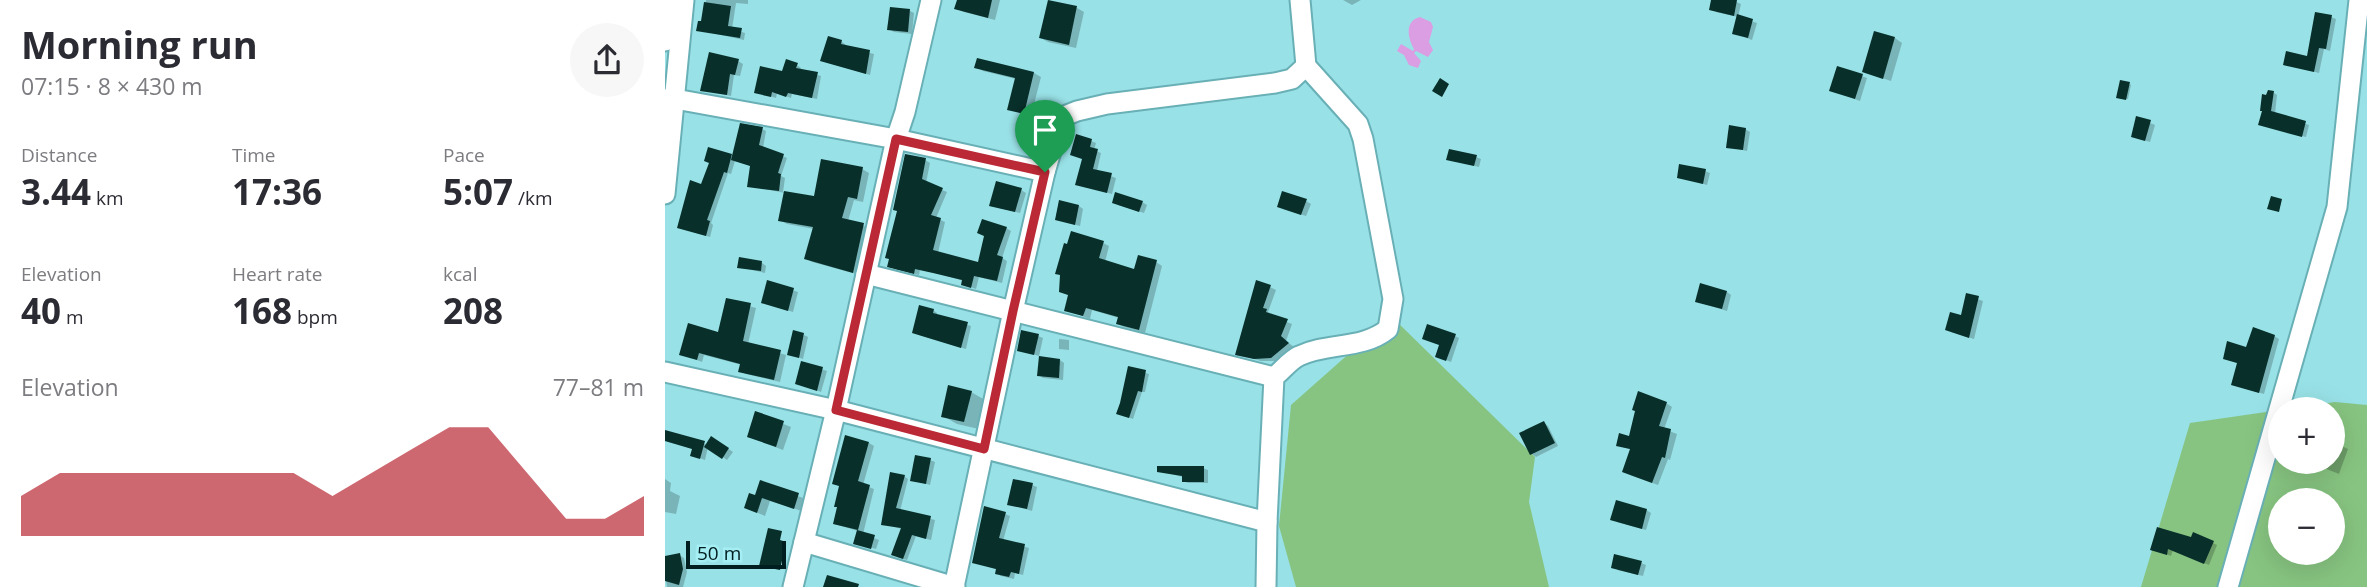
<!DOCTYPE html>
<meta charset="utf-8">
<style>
:root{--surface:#fff;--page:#f7f7f7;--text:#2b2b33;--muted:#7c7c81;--accent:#ba2935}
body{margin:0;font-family:"Open Sans",sans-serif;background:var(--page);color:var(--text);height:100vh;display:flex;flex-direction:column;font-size:26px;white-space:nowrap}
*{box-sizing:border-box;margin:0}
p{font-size:23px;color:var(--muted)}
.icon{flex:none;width:38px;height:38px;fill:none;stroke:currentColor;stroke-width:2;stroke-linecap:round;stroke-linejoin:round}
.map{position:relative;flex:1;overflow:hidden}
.sheet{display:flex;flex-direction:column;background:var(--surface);width:665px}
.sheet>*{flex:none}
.tools{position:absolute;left:1603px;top:397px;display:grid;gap:14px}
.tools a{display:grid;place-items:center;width:77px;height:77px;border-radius:50%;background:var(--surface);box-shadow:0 7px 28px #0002;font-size:35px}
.scale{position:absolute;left:21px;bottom:18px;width:100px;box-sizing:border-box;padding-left:7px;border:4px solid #001d1f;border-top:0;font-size:19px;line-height:24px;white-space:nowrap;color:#001d1f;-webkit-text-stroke:5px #a5eef3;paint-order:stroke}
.pin{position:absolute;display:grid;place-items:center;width:60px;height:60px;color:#fff;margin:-72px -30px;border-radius:50% 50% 50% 0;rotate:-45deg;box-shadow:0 0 7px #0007}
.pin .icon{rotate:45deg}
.round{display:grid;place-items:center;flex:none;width:74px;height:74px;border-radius:37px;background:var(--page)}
.overview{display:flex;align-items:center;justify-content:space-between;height:119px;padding:0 21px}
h1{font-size:38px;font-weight:700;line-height:52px}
.stats{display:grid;grid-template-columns:repeat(3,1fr);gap:10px;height:119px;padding:7px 21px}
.stats div{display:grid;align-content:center}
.stats b{font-size:35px;font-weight:700}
.stats small{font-size:19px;font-weight:400}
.stats p{font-size:19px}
.chart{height:196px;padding:14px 21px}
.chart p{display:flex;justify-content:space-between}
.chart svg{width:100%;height:126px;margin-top:7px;fill:var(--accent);opacity:.7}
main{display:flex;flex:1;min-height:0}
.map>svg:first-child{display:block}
</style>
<main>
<section class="sheet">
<div class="overview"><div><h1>Morning run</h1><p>07:15 · 8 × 430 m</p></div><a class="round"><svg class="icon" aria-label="share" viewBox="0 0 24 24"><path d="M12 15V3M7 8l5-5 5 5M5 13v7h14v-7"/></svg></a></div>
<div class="stats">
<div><p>Distance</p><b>3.44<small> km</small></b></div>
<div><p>Time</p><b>17:36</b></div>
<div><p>Pace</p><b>5:07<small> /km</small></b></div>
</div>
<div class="stats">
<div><p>Elevation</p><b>40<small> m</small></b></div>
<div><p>Heart rate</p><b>168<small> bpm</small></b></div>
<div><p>kcal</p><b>208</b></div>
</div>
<div class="chart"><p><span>Elevation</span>77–81 m</p>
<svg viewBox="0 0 160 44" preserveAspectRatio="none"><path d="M0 44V30L10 22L20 22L30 22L40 22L50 22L60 22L70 22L80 30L90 22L100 14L110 6L120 6L130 22L140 38L150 38L160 30V44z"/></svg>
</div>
</section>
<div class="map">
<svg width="1702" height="587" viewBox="0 0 1702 587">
<rect width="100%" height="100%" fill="#98e1e6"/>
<g fill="#87c481" fill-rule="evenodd">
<path d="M728 318 870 457 864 502 884 587H631L614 526 626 405 696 343Z"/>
<path d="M1670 402 1702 405V587H1476L1525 423 1615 410V462H1668V410L1620 409ZM1615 500H1668V553H1615Z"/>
</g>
<path fill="#db9ee3" d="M755 17 766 22 768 27 764 42 768 50 763 57 751 51 749 53 756 61 753 68 744 65 739 55 732 51 736 44 748 51 749 49C743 38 739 21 755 17Z"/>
<g fill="#0003">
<path d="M41 0H83V4L71 3 67 29 80 33 79 40 33 30 38 24Z"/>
<path d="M294 0H335L330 20 299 12 291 8Z"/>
<path d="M678 0H696L687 5Z"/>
<path d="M1048 0H1067L1076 4 1073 17 1092 23 1087 40 1069 33 1073 17 1051 12Z"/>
<path d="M384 2 412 8 419 12 411 48 383 42 376 38Z"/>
<path d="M245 11 249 13 247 34 229 32 224 29Z"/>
<path d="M1666 17 1671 19 1665 51 1659 49 1654 73 1620 64 1644 58Z"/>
<path d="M164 38 177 42 181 45 180 47 209 54 205 75 157 61Z"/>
<path d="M1230 38 1237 43 1226 81 1199 72Z"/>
<path d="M73 61 78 64 75 76 69 75 66 96 37 90Z"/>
<path d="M132 65 136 68 135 70 156 76 152 99 127 94 126 98 112 93 111 98 91 92Z"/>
<path d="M311 67 369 73 376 77 366 116 344 109 351 79 318 71Z"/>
<path d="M1173 68 1202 78 1195 101 1170 92Z"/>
<path d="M1465 84 1466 85 1463 99 1454 98Z"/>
<path d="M1609 93 1612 95 1610 114 1644 125 1641 137 1599 126Z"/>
<path d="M1473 118 1490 125 1485 142 1472 138Z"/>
<path d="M97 129 101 131 98 148 122 158 116 176 120 178 118 192 150 198 197 169 204 173 198 202 189 200 183 221 205 228 195 275 147 262 141 258 149 229 122 224 115 220 120 193 84 186 87 166 70 161 66 174 63 173 46 223 48 225 45 237 18 229 37 186 66 156 68 157Z"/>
<path d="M1080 129 1085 132 1082 151 1063 147Z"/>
<path d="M426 141 431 143 429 150 436 153 432 171 451 178 447 194 412 184Z"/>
<path d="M811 157 816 159 814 167 783 159Z"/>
<path d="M260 160 265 163 261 183 282 192 271 218 280 222 273 253 314 264 341 228 346 231 337 258 342 261 337 283 314 277 311 289 298 284 299 281 275 274 255 270 254 275 229 269Z"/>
<path d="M1040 171 1045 173 1042 185 1014 177Z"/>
<path d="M356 190 361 193 355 213 326 206Z"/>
<path d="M641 201 646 204 641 216 618 209Z"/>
<path d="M477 202 482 205 479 213 453 205Z"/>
<path d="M414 206 418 209 415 226 392 220Z"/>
<path d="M438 243 444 246 440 262 471 271 491 262 497 266 480 333 459 327 453 324 454 318 427 310 425 319 401 310Z"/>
<path d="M97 263 101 266 100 273 74 267Z"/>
<path d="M103 282 133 292 128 312 102 304Z"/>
<path d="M605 287 611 290 603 312 607 314 606 316 627 324 621 341 629 347 613 361H596L572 354Z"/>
<path d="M1062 292 1066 295 1062 311 1036 303Z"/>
<path d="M1303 296 1318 301 1309 339 1286 332 1298 318Z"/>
<path d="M62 300 91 308 83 344 121 355 115 382 81 374 75 371 77 365 39 355 37 362 16 354 54 334Z"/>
<path d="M268 310 272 313V316L306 326 301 349 254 335Z"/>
<path d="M139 335 143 337 138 359 124 354Z"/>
<path d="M373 336 378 338 374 356 354 350Z"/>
<path d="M790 336 794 338 786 362 776 358 775 345Z"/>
<path d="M1609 336 1614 339 1599 394 1568 385 1574 364 1560 358Z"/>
<path d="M394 339 404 340V350L394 349Z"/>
<path d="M395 360 399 363 398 380 378 378 374 375Z"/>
<path d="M138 363 162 371 156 392 132 383Z"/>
<path d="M465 369 484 374 480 392H477L468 419 456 415Z"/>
<path d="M306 392 320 400 314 429 292 424 278 416Z"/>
<path d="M1001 403 1007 407 999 429 1012 434 1005 460 1003 459 993 485 965 475 967 450 953 445 965 438Z"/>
<path d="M91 413 126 427 118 450 84 437Z"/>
<path d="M879 423 883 426 893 446 871 457 867 454Z"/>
<path d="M0 432 43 445 47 438 68 452 62 460 43 447 40 460 32 457 28 449 0 441Z"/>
<path d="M1668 442 1683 449 1674 474 1644 462H1668Z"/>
<path d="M204 443 209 446 198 485 209 489 198 534 214 540 211 549 192 543 193 531 170 524Z"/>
<path d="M265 460 270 462 265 485 247 480Z"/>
<path d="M538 468 543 470V483H523L518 481V477L494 471Z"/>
<path d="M239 476 243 479 235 511 270 520 266 540 251 536 242 560 232 557 237 529 218 524Z"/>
<path d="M0 479 6 483 5 491 15 496 11 514 0 512Z"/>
<path d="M96 483 141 499 137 511 105 501 100 516 81 508 91 497Z"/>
<path d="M367 485 372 487 367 511 344 504Z"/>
<path d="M981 510 986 513 981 530 952 522Z"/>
<path d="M340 514 345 516 338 541 364 548 358 575 350 573 349 579 336 576 332 573 333 570 309 562Z"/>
<path d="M1548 543 1552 545 1544 565 1508 550 1506 556 1488 549Z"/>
<path d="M14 555 19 558 22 572 18 587H2L0 572Z"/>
<path d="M976 563 981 565 978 576 952 570Z"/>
</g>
<g fill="#092f2a">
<path d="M292 0H327L323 18 289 9Z"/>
<path d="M383 0 412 6 404 45 374 38Z"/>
<path d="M1046 0H1072L1069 16 1044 10Z"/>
<path d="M39 2 66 6 63 26 77 28 75 38 31 31 33 21H36Z"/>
<path d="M225 7 245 9 243 32 222 30Z"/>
<path d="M1650 12 1667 15 1661 49 1654 48 1649 72 1618 65 1621 51 1642 56Z"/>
<path d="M1072 14 1088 19 1083 38 1067 34Z"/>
<path d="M1209 31 1230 37 1218 79 1197 72Z"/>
<path d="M163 36 177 40 176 44 205 50 201 74 155 61Z"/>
<path d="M44 52 74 59 70 75 65 74 62 95 35 91Z"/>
<path d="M312 58 369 72 359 114 342 110 350 78 309 68Z"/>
<path d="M121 59 133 63 131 68 153 72 147 98 123 93 121 97 107 92 106 97 89 93 95 66 117 71Z"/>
<path d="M1172 66 1198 74 1190 99 1164 91Z"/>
<path d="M775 78 784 84 777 97 767 91Z"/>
<path d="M1455 80 1465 82 1461 100 1451 98Z"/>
<path d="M1603 90 1609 91 1606 111 1641 121 1637 137 1593 125 1597 111H1595L1597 94 1601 95Z"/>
<path d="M1471 116 1486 120 1480 141 1466 137Z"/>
<path d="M75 123 98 127 94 145 119 154 113 173 116 174 114 191 82 187 85 166 66 160Z"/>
<path d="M1064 125 1081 128 1078 150 1061 148Z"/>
<path d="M411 134 427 139 425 147 433 149 428 169 447 173 442 193 410 185 417 159 405 155Z"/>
<path d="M43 147 67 154 62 173 59 172 42 220 45 221 41 236 12 228 25 180 36 184 44 163 39 161Z"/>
<path d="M784 149 812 155 809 166 781 160Z"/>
<path d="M240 154 261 158 257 179 278 188 266 215 276 218 268 250 313 262 319 236 312 233 317 219 342 227 332 255 338 257 332 281 309 276 306 288 296 285 297 280 268 273 250 269 249 274 222 267 224 259 220 258 232 211 228 210Z"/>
<path d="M156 159 198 167 192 199 183 197 177 218 199 223 188 273 139 259 148 227 113 221 119 191 149 196Z"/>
<path d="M1014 164 1041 169 1038 184 1012 178Z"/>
<path d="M331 181 357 188 350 212 324 206Z"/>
<path d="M617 191 642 199 636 215 612 207Z"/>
<path d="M450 192 478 201 474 212 447 203Z"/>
<path d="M1606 196 1617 199 1614 212 1602 209Z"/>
<path d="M394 200 414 205 410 225 390 220Z"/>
<path d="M406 231 439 241 434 258 469 269 473 255 492 260 474 330 451 324 453 317 421 308 418 316 399 311 403 295 394 292 395 275 390 274 399 243 402 244Z"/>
<path d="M74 257 97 261 96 271 72 268Z"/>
<path d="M102 280 129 288 123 311 96 303Z"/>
<path d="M591 280 606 285 598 308 602 309 601 312 623 319 616 336 624 343 606 358 589 359 570 355Z"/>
<path d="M1035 283 1062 291 1057 309 1030 302Z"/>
<path d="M1301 293 1314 296 1304 338 1280 330 1285 312 1296 315Z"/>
<path d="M61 298 86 303 78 341 116 350 109 380 73 372 75 364 34 353 32 360 14 355 23 323 53 332Z"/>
<path d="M254 305 269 309 268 313 303 322 296 348 247 333Z"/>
<path d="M762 324 791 334 781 361 770 357 774 345 757 339Z"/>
<path d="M1588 327 1610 335 1594 393 1566 385 1572 363 1558 359 1562 341 1581 347Z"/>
<path d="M128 330 139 333 134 358 122 355Z"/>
<path d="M356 330 374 334 369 355 352 351Z"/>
<path d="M374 356 395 359 394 378 372 376Z"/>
<path d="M136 361 158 367 152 391 130 384Z"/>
<path d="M463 366 481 370 477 392 473 391 464 418 451 414 455 403Z"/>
<path d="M283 385 307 391 299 422 276 417Z"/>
<path d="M973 391 1002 402 994 426 1006 429 1000 458 997 457 987 483 957 472 965 449 951 446 954 433 964 436 970 411 967 410Z"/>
<path d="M90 411 119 421 111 447 82 437Z"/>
<path d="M879 421 890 443 865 455 854 433Z"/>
<path d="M0 430 40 441 35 459 25 456 27 449 0 441Z"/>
<path d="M180 435 204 442 193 481 205 485 193 530 168 524 172 507H169L174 486 167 484Z"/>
<path d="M46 436 64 448 57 459 39 447Z"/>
<path d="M250 455 266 458 261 484 245 481Z"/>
<path d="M492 466H539V482H517V476L492 472Z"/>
<path d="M225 472 240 475 231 508 266 516 261 539 247 535 238 559 226 555 236 528 216 525Z"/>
<path d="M348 479 368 483 362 509 342 505Z"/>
<path d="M95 480 134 493 129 509 97 498 92 513 79 508 84 493 90 495Z"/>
<path d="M951 500 982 509 977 529 945 520Z"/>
<path d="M319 506 341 512 334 538 360 544 354 574 346 572 344 577 330 574 331 569 307 563Z"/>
<path d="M1492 527 1526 537 1528 532 1549 541 1539 564 1503 549 1502 555 1485 550Z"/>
<path d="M103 528 117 531 115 540 121 542 115 570 94 566Z"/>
<path d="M192 530 210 535 206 549 188 544Z"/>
<path d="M15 553 18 569 14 585 0 581V556Z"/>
<path d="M949 554 977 561 973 575 946 568Z"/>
<path d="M162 575 194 584 193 587H158Z"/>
</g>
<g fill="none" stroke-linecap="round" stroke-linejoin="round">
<defs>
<g id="minor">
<path d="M0 41 3 0"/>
<path d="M0 99H10L231 139 380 172"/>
<path d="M0 194 19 0"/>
<path d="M201 274 609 377"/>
<path d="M0 372 171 410 602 522"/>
<path d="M139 542 290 587"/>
<path d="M128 587 171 410 231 139 240 112 266 0"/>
<path d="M289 587 348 311 380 172 394 124 402 115 412 111 442 104 610 83 627 79 641 66"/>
<path d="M601 587 602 522 609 377C617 371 625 360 634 356 663 342 697 350 723 329L728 299 698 139 693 124 641 66 635 0"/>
<path d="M1563 587 1672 207 1694 0"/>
</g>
</defs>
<use href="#minor" stroke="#69b0b6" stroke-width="23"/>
<use href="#minor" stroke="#fff" stroke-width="19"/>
</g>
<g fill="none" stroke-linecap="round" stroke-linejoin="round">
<defs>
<path id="route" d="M231 139 380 172 348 311 319 449 171 410Z"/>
</defs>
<use href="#route" stroke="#fff" stroke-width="14"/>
<use href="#route" stroke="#ba2935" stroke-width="9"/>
</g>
</svg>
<div class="tools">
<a>+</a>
<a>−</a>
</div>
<div class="scale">50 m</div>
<div class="pin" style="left:380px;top:172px;background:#1e9e55"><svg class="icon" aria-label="arrive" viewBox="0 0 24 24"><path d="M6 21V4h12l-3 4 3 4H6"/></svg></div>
</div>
</main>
